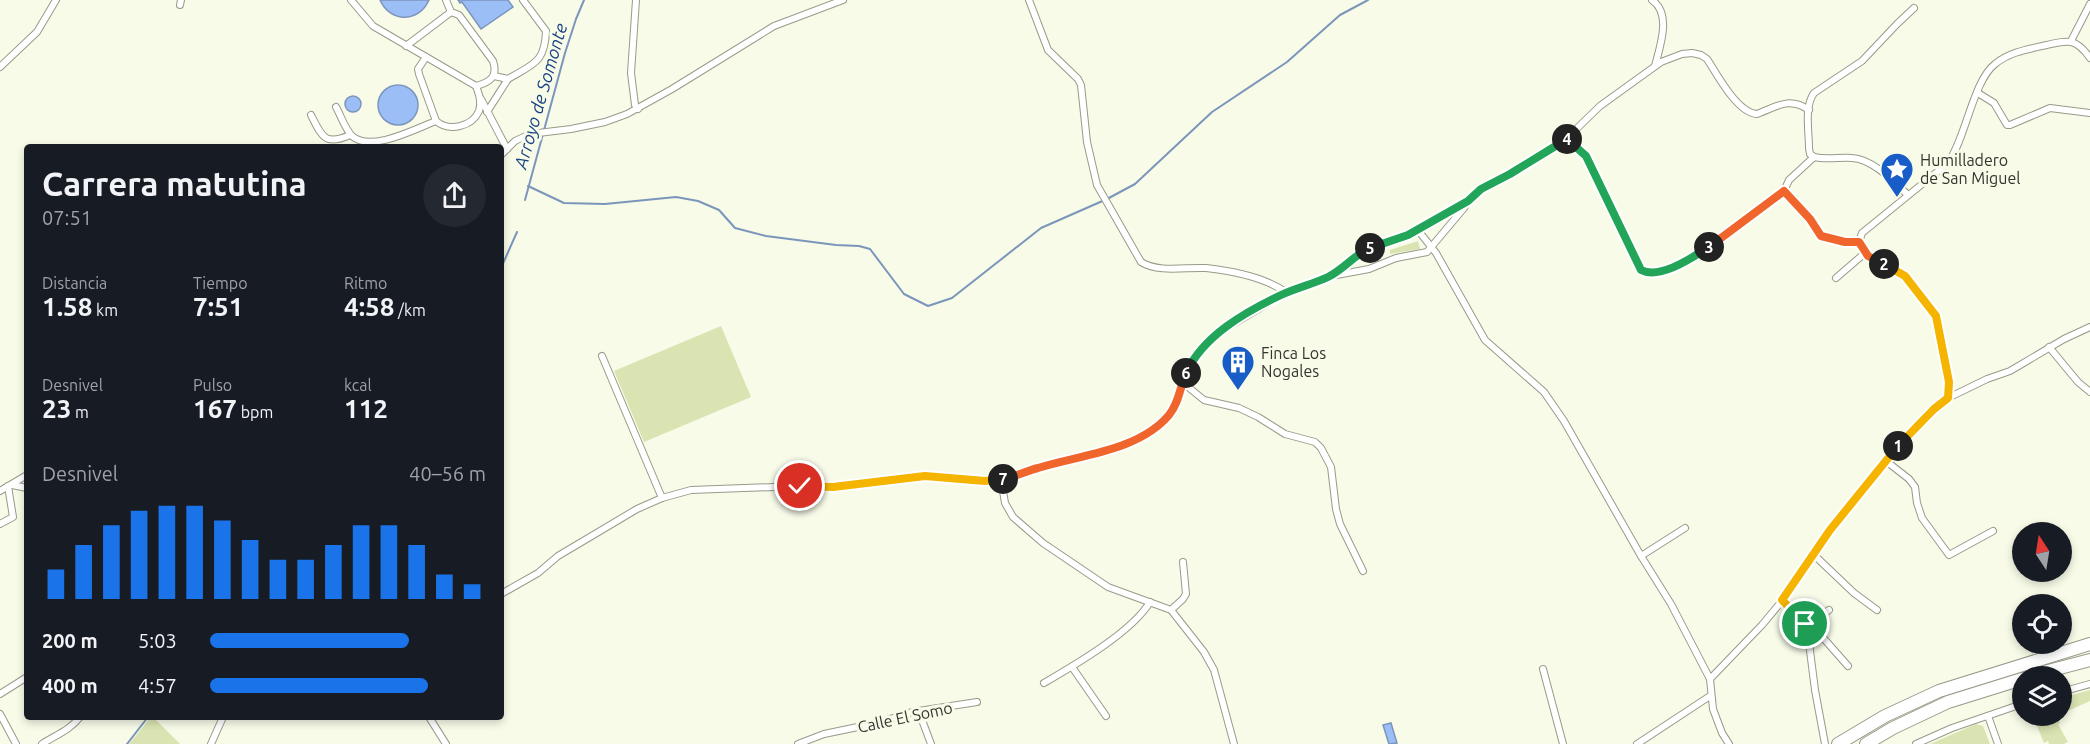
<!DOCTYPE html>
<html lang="es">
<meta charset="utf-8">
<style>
:root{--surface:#171b24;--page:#242831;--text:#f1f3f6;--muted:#9ea1a6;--accent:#1a73e8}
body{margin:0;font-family:Ubuntu,sans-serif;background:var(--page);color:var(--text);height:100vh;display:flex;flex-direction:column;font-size:22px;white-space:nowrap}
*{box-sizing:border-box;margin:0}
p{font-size:20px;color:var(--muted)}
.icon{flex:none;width:33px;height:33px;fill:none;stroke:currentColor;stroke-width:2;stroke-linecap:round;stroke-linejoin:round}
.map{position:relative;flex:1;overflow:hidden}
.panel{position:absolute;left:24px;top:144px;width:480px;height:576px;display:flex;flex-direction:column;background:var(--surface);border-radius:6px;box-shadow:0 3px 9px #0003}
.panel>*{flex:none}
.needle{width:39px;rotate:348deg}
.buttons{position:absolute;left:2012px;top:522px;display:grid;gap:12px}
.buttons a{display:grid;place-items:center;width:60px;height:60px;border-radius:50%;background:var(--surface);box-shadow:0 3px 9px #0003;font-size:30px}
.pin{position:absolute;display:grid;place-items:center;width:51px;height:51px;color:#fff;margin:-26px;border:3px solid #fff;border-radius:50%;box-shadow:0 2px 6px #0007}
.km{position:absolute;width:30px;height:30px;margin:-15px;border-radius:50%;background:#222;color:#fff;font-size:16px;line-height:30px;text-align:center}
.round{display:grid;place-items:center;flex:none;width:63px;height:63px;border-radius:32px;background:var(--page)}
.overview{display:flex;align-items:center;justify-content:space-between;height:102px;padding:0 18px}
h1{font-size:33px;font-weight:600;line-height:45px}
.figures{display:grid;grid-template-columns:repeat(3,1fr);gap:9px;height:102px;padding:6px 18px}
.figures div{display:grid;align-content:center}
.figures b{font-size:26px;font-weight:600}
.figures small{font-size:16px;font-weight:400}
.figures p{font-size:16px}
.chart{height:168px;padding:12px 18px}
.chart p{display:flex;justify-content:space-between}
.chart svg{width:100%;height:108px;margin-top:6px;stroke:var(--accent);stroke-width:6}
ul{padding:0 18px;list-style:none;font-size:20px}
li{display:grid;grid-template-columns:96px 72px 1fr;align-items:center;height:45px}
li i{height:15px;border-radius:8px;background:var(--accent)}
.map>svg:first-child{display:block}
</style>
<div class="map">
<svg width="2090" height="744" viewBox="0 0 2090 744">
<rect width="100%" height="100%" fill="#f7fbe8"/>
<g fill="#d9e4b2">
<path d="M1418 241 1420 249 1390 254V250Z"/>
<path d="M721 326 751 397 644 442 614 371Z"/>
<path d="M2090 690V701L2061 714V698Z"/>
<path d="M2027 716H2058L2057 717 2060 723 2058 724 2068 742 2063 744H2049L2048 741 2044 743 2035 721 2030 723Z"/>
<path d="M151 717H153L180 744H129Z"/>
<path d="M1976 724 1983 726 1990 744H1930Z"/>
</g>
<g fill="#9bbef7" stroke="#7c95bb" stroke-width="1.5">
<path d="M380 0H429C419 23 390 23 380 0Z"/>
<path d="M458 0H508L513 7 481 29 462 2 460 3Z"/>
<circle cx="398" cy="105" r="20"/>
<circle cx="353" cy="104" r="8"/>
<path d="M1391 723 1397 743 1389 744 1383 725Z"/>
</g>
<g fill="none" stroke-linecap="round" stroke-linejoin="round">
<g stroke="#7c95bb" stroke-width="2">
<path d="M528 186 564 203 605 204 676 197 698 201 719 210 735 228 766 236 836 245 859 246 870 249 904 294 928 306 952 298 1041 228 1107 199 1135 184 1212 112 1287 62 1340 15 1368 0"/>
<path d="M525 200 565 53 576 19 584 0"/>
<path d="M501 268 517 232"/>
<path d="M127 744 148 717"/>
</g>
<defs>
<g id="street">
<path d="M351 0 373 26 476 86C491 82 498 76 493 61L459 15 451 12 446 0"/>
<path d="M636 0 631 73 635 105 638 109"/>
<path d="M1029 0 1048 50 1078 79 1081 85 1087 142 1097 185 1141 262C1159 273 1185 267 1206 268 1233 271 1265 277 1287 293"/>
<path d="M1652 0C1672 14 1660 46 1655 66"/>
<path d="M180 5 181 0"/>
<path d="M2071 41 2090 4"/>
<path d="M406 46 451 12"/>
<path d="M426 57 418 69 419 74 436 121C449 132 472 127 479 111 482 102 479 94 476 86"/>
<path d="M0 67 37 32 56 0"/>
<path d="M494 76 508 79C533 64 545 63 546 31L523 0"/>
<path d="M1978 93 1994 103 2007 125H2010L2050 108 2090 113"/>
<path d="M481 99 507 149"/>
<path d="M336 107C341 116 345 129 352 136 371 153 417 128 436 121"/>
<path d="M487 112 508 79"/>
<path d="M311 115C322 137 325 146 350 135"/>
<path d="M1567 138 1586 156 1637 264 1646 273C1689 273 1751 216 1784 191L1789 180 1814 157"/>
<path d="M501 155 515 141 530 134 571 129 605 122 627 114 672 89 774 26 843 0"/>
<path d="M1784 191 1810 219 1821 236 1845 242H1859"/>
<path d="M1908 195C1894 182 1873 159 1852 158 1840 157 1826 160 1814 157L1810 154 1809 148C1809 131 1804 107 1814 93L1862 61 1897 24 1914 8"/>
<path d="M1417 229 1436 253 1485 340 1544 392 1564 421 1641 556 1671 604 1710 679 1713 709 1722 733 1729 744"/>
<path d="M1333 274 1367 250 1408 235 1468 201 1481 189 1536 159 1567 138 1600 106 1661 62 1682 54 1692 53 1701 55 1707 59C1717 74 1737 113 1757 114 1776 107 1789 96 1809 110"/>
<path d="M1836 278 1865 253"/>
<path d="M2049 347 2078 382 2090 392"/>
<path d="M602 356 662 498"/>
<path d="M1182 382 1204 400 1239 408 1258 417 1285 434 1315 442 1321 448 1331 467 1336 509 1340 524 1363 571"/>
<path d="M1948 398 1949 382 1936 316 1905 276 1868 256 1859 242 1862 233 1948 163C1966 138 1973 81 1995 64 2009 52 2029 49 2047 45 2068 40 2076 38 2090 58"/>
<path d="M1886 461 1909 479 1915 487 1917 503 1922 518 1949 555 1993 531"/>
<path d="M1001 479 1005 503 1013 517 1043 543 1108 587 1171 610 1204 652 1214 670 1234 744"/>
<path d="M12 485 27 488"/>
<path d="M0 491 27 475"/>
<path d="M0 524 13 517 8 486"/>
<path d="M1813 554 1854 593 1877 610"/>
<path d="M1641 556 1685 528"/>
<path d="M501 594 538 573 558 556 637 509 662 498 691 490 800 486 833 487 925 476 985 481 1001 479 1011 478 1038 468 1112 449 1150 431 1167 417 1176 405 1182 382 1191 362 1211 338 1223 330 1280 296 1331 276 1369 269 1396 258 1427 252 1464 208 1468 201"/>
<path d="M1782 601 1800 616 1807 627 1815 690 1825 744"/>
<path d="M1171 610 1183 599 1186 594 1183 562"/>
<path d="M1811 624 1848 666"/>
<path d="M1809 625 1829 610"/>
<path d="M1072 667 1106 716"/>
<path d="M1543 669 1563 744"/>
<path d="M1710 679 1762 625 1782 601 1830 530 1898 445 1934 409 1948 398 1987 379 2010 371 2064 339 2090 327"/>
<path d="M1044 683C1075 665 1132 632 1150 602"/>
<path d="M2061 692 2090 684"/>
<path d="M0 694 27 677"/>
<path d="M919 712 931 744"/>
<path d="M0 714 16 744"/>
<path d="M1988 716 1998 744"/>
<path d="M429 717 446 744"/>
<path d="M42 744C56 735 70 730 80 717"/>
<path d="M211 744 223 717"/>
<path d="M798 744 824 734 877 723 912 712 977 702"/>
<path d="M1637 744 1710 696"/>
<path d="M1916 744 1952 728 2022 704"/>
</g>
<g id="highway">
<path d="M2029 676 2090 660"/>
<path d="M1838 744 1885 716 1939 691 2090 644"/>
<path d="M1866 744 1893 728 1948 702 2022 679"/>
</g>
</defs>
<use href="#street" stroke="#979b89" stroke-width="8"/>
<use href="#highway" stroke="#979b89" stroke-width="14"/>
<use href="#street" stroke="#fff" stroke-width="6"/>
<use href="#highway" stroke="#fff" stroke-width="12"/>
</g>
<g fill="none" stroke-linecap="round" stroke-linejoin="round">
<defs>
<path id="split-1" d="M1805 624 1782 600 1830 530 1898 446"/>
<path id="split-2" d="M1884 264 1905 276 1936 316 1949 382 1948 398 1934 409 1898 446"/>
<path id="split-3" d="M1709 247 1784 191 1810 219 1821 236 1845 242H1859L1868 256 1884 264"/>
<path id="split-4" d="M1567 139 1586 156 1641 270C1660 280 1693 257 1709 247"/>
<path id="split-5" d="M1370 248 1408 235 1468 201 1481 189 1510 174 1567 139"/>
<path id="split-6" d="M1186 373C1203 336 1245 312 1281 295 1296 288 1313 284 1328 277 1344 269 1354 255 1370 248"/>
<path id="split-7" d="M1003 479C1015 477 1026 471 1038 468 1079 455 1139 451 1169 415 1179 403 1180 387 1186 373"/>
<path id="split-8" d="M800 486 833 487 925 476 985 481 1003 479"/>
</defs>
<use href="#split-1" stroke="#fff" stroke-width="12"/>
<use href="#split-2" stroke="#fff" stroke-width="12"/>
<use href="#split-3" stroke="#fff" stroke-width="12"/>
<use href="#split-4" stroke="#fff" stroke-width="12"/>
<use href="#split-5" stroke="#fff" stroke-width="12"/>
<use href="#split-6" stroke="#fff" stroke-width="12"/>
<use href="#split-7" stroke="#fff" stroke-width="12"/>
<use href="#split-8" stroke="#fff" stroke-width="12"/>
<use href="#split-1" stroke="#f5b400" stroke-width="8"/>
<use href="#split-2" stroke="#f5b400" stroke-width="8"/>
<use href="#split-3" stroke="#f0652b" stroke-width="8"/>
<use href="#split-4" stroke="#22a559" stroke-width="8"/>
<use href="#split-5" stroke="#22a559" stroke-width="8"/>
<use href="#split-6" stroke="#22a559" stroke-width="8"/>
<use href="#split-7" stroke="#f0652b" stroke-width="8"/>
<use href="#split-8" stroke="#f5b400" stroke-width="8"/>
</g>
<defs>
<symbol id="sight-pin" viewBox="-11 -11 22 30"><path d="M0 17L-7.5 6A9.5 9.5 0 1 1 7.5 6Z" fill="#175cc7" stroke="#f7fbe8"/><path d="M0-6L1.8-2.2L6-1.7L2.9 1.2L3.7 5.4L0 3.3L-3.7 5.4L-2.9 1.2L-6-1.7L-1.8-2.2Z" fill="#fff"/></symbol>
<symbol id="building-pin" viewBox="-11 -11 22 30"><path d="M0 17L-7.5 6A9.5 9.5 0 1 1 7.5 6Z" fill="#175cc7" stroke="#f7fbe8"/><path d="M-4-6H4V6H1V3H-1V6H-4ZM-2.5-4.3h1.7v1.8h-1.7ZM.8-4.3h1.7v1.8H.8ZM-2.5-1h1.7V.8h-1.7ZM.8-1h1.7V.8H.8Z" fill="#fff"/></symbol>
</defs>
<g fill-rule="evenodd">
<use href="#sight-pin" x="1878" y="150" width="38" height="52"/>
<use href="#building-pin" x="1219" y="343" width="38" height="52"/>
</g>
<g text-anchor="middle" stroke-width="6" stroke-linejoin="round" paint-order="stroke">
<g font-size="16" fill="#33352e" stroke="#f7fbe8" text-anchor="start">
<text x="1920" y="166">Humilladero<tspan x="1920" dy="18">de San Miguel</tspan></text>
<text x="1261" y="359">Finca Los<tspan x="1261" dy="18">Nogales</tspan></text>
</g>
<g font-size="16" fill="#33352e" stroke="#f7fbe8">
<text transform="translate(905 717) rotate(-12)" y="6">Calle El Somo</text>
</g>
<g font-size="18" font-style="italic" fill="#194183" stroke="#f7fbe8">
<text transform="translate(541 96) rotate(-74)" y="6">Arroyo de Somonte</text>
</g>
</g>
</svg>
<div class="buttons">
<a><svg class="needle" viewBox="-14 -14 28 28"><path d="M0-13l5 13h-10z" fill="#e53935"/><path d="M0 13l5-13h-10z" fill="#9ea1a6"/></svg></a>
<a><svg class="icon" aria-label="locate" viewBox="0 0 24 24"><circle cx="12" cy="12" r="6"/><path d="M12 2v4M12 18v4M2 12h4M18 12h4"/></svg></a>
<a><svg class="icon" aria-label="layers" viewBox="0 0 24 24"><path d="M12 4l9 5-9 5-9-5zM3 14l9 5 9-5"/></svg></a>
</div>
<div class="pin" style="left:1805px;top:624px;background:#1e9e55"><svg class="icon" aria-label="arrive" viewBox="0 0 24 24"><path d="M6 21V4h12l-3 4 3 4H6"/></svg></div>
<div class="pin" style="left:800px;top:486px;background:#d93025"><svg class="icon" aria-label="check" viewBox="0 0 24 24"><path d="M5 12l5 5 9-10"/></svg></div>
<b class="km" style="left:1898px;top:446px">1</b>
<b class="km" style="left:1884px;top:264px">2</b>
<b class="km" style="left:1709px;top:247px">3</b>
<b class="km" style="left:1567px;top:139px">4</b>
<b class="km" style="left:1370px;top:248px">5</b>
<b class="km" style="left:1186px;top:373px">6</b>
<b class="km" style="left:1003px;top:479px">7</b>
<section class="panel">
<div class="overview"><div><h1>Carrera matutina</h1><p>07:51</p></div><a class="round"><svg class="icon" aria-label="share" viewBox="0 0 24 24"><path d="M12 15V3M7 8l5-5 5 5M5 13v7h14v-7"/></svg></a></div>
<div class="figures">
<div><p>Distancia</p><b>1.58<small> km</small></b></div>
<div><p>Tiempo</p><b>7:51</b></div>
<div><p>Ritmo</p><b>4:58<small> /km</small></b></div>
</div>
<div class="figures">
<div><p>Desnivel</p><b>23<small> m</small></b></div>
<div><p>Pulso</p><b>167<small> bpm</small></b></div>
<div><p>kcal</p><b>112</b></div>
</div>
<div class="chart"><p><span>Desnivel</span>40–56 m</p>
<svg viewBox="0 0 160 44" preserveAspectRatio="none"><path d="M5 44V32M15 44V22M25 44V14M35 44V8M45 44V6M55 44V6M65 44V12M75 44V20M85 44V28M95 44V28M105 44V22M115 44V14M125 44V14M135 44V22M145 44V34M155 44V38"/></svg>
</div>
<ul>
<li><b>200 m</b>5:03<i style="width:72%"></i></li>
<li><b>400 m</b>4:57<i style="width:79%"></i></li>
</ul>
</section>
</div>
